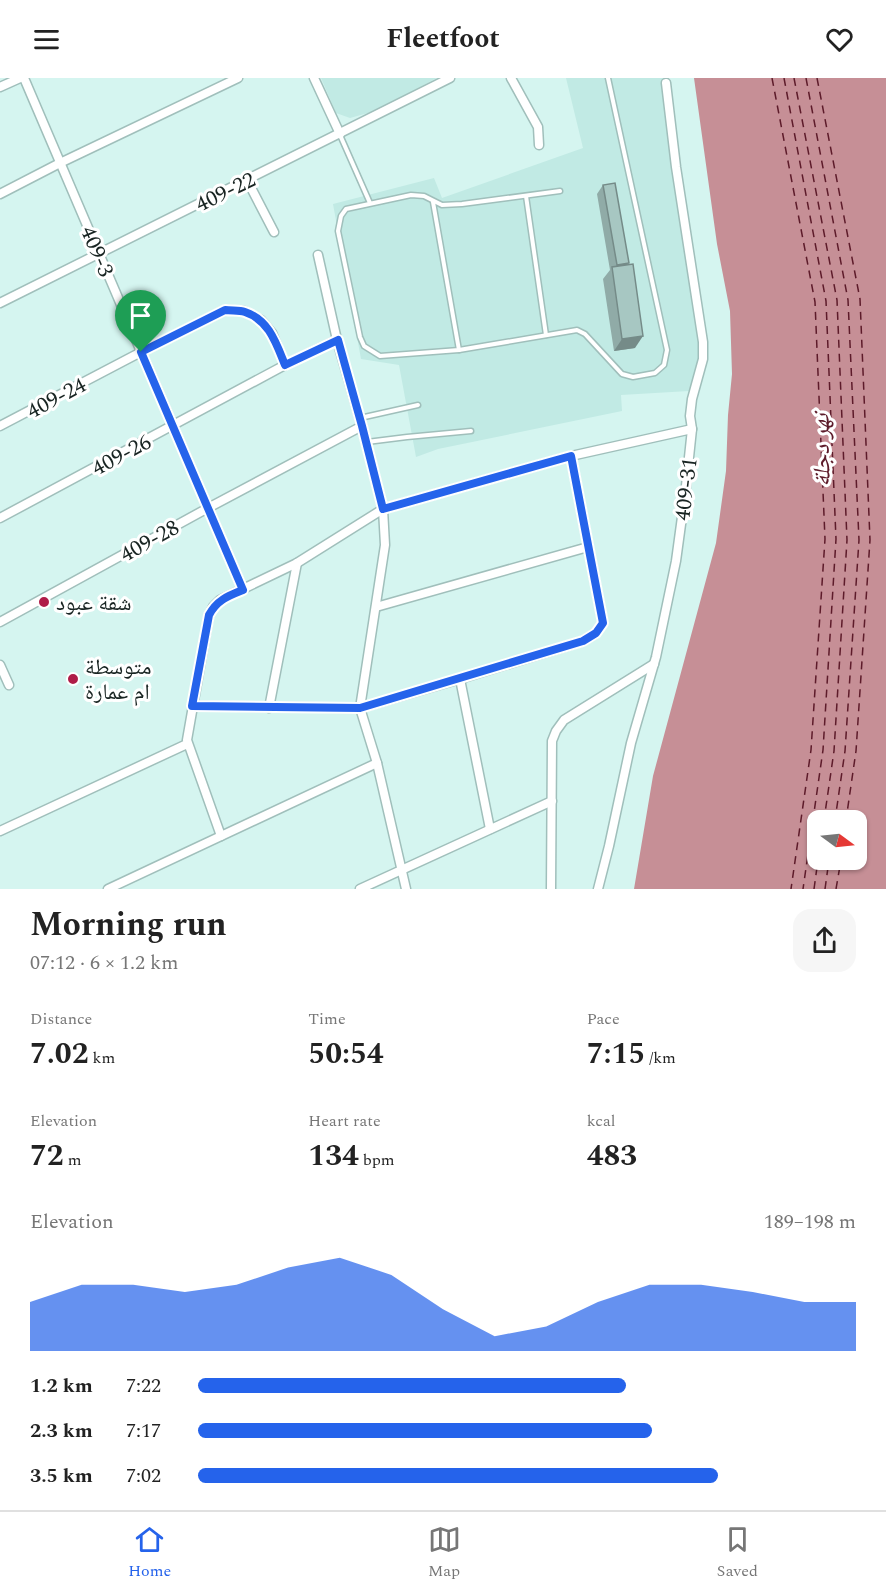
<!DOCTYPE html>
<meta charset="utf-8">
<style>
:root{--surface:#fff;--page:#f6f6f6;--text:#222;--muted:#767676;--line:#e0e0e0;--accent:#2563eb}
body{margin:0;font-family:Spectral,"Noto Naskh Arabic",serif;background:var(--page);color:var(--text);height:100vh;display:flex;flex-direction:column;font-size:22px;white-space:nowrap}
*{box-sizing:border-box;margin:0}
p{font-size:20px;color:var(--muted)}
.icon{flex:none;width:33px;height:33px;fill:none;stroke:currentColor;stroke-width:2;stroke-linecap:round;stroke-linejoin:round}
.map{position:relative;height:811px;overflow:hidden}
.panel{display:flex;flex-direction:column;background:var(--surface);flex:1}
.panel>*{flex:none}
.needle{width:39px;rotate:105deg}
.controls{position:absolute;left:807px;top:732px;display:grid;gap:12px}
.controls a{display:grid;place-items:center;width:60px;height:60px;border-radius:12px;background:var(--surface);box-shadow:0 2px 4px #0004;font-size:30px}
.pin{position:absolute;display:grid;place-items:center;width:51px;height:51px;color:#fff;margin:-62px -26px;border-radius:50% 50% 50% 0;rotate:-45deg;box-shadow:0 0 6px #0007}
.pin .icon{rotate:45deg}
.round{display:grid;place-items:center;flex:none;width:63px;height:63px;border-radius:18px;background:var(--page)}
.headline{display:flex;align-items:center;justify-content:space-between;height:102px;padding:0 30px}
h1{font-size:33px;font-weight:700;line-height:45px}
.stats{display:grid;grid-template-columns:repeat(3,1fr);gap:9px;height:102px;padding:6px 30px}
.stats div{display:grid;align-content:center}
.stats b{font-size:30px;font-weight:700}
.stats small{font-size:16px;font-weight:400}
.stats p{font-size:16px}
.chart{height:168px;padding:12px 30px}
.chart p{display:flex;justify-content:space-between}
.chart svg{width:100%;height:108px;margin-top:6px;fill:var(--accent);opacity:.7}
ul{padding:0 30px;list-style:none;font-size:20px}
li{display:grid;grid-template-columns:96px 72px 1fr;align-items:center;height:45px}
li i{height:15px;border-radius:8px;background:var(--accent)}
header{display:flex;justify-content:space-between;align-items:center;height:78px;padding:0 30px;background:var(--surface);font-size:27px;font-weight:700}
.menu{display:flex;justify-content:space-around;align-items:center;height:84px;border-top:2px solid var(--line);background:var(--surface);font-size:16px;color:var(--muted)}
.menu a{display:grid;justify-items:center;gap:3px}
.menu .current{color:var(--accent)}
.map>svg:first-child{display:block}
</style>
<header><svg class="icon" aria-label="menu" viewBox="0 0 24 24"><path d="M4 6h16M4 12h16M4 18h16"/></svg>Fleetfoot<svg class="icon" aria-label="heart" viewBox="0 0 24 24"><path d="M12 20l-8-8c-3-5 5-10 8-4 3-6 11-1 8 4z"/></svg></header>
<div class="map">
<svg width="886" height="811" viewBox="0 0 886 811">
<rect width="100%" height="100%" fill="#d5f5f0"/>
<g fill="#c1eae4">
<path d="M321 0H437L375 33 350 40 336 35Z"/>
<path d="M566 0H669L701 277 689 313 621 317 622 333 438 371 416 379 399 287 361 281 333 126 434 100 442 120 583 70Z"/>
</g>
<path fill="#c68f96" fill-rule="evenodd" d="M694 0H886V811H634L653 698 716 465 726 393 728 337 732 296 730 233 717 166ZM856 742V782H818V742Z"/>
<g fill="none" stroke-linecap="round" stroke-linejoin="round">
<g stroke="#5d1b2a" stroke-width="1.5" stroke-dasharray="8 6" stroke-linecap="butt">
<path d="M772 0 815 224 825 461 811 672 791 811"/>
<path d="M784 0 826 223 836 461 823 672 803 811"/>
<path d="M794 0 837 222 847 462 834 673 824 742"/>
<path d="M806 0 848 222 859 462 845 673 835 742"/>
<path d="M817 0 860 221 870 462 856 673 846 742"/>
<path d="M814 811 818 782"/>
<path d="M825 811 829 782"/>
<path d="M836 811 841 782"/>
</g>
<defs>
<g id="service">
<path d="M340 57 370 125"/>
<path d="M560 113 462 126 442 127 424 118 411 117 346 131 341 138 338 153 360 259 364 268 380 278 459 272 577 252 585 256 622 296 633 299 655 295 664 287 667 272 608 0"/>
<path d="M526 118 546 257"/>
<path d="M433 124 459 272"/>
<path d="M360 340 418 327"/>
<path d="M367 364 407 359 471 353"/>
</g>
<g id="minor">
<path d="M24 0 243 512"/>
<path d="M314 0 340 56"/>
<path d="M511 0 538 49 539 67"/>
<path d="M0 9 20 0"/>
<path d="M247 102 274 154"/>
<path d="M0 116 60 85 238 0"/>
<path d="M318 177 337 262 362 348 383 431 385 467 360 630 377 685 406 811"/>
<path d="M0 225 450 0"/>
<path d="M0 348 141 274 225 232 244 233 261 242 272 255 285 287"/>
<path d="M0 440 285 287 337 262"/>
<path d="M376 529 588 469"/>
<path d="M0 544 208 430 362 348"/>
<path d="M0 587 9 607"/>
<path d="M460 601 490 751"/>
<path d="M192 628 360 630 460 601 583 563 596 555 603 545 571 378"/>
<path d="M269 630 297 485"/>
<path d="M0 753 187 666"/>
<path d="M221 758 187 662 209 537 213 529 220 522 297 485 383 431 571 378 692 351"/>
<path d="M108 811 377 685"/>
<path d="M360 811 552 723"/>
<path d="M551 811 552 663 556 653 564 642 654 586"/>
<path d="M598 811 609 768 631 665 656 579 676 483 685 417 692 351 690 338 692 321 703 281V264L676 89 666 5"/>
</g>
</defs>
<use href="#service" stroke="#a0bfbb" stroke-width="7"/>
<use href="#minor" stroke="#a0bfbb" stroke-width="11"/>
<use href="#service" stroke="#fff" stroke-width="4"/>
<use href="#minor" stroke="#fff" stroke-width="8"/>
</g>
<path fill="#90aba7" d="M603 107 627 187 635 270 614 273 603 201 610 192 597 116Z"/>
<g fill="#758b88">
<path d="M629 185 622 194 612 193 617 187Z"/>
<path d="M643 258 635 270 614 273 622 261Z"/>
</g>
<g fill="#a7c7c2" stroke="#758b88" stroke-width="1.5">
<path d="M615 105 629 185 617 187 603 107Z"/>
<path d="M633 186 643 258 622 261 612 189Z"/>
</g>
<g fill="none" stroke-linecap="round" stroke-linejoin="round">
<defs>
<path id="route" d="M225 232C232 233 239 232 245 234 269 242 276 265 285 287L338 262 362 348 383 431 571 378 603 545 596 555 583 563 360 630 192 628 209 537C217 522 228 518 243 512L141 274Z"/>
</defs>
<use href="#route" stroke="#fff" stroke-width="12"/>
<use href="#route" stroke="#2563eb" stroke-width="8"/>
</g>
<g fill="#af1c48" stroke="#fff" stroke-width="2">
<circle cx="44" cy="524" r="6"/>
<circle cx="73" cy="601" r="6"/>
</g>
<g text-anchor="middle" stroke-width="6" stroke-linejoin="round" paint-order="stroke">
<g font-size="22" fill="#182422" stroke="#fff">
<text transform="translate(225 113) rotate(-26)" y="8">409-22</text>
<text transform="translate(98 173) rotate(67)" y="8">409-3</text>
<text transform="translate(56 319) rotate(-28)" y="8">409-24</text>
<text transform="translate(121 376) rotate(-28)" y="8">409-26</text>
<text transform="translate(685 411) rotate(-83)" y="8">409-31</text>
<text transform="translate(149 462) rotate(-29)" y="8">409-28</text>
</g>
<g font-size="22" fill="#182422" stroke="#fff" text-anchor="start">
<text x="56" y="532">شقة عبود</text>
<text x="85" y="596">متوسطة<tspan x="85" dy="25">ام عمارة</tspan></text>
</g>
<g font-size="24" font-style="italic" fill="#5d1b2a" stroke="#fff">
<text transform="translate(821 372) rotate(-91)" y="8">نهر دجلة</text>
</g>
</g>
</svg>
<div class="controls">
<a><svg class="needle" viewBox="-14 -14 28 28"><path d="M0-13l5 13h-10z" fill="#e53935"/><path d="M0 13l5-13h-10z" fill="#767676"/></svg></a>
</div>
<div class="pin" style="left:141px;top:274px;background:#1e9e55"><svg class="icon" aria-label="arrive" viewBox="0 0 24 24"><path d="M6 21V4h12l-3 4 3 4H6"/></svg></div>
</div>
<section class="panel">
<div class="headline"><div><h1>Morning run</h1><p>07:12 · 6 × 1.2 km</p></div><a class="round"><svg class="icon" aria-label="share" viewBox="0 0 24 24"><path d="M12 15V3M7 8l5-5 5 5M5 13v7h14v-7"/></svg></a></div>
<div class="stats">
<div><p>Distance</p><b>7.02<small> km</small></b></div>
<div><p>Time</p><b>50:54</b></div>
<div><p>Pace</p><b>7:15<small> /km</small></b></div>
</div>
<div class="stats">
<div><p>Elevation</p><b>72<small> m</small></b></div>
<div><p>Heart rate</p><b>134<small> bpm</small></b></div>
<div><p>kcal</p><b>483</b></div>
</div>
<div class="chart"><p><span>Elevation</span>189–198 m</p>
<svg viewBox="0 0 160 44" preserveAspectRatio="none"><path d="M0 44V24L10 17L20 17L30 20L40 17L50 10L60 6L70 13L80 27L90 38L100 34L110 24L120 17L130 17L140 20L150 24L160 24V44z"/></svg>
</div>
<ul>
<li><b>1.2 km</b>7:22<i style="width:65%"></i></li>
<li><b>2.3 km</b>7:17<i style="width:69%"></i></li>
<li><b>3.5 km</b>7:02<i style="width:79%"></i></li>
</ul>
</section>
<nav class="menu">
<a class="current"><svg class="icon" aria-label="home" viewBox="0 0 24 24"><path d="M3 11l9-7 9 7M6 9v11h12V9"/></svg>Home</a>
<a><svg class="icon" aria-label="map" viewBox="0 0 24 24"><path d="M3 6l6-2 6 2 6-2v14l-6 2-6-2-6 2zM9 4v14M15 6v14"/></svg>Map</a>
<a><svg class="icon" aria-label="saved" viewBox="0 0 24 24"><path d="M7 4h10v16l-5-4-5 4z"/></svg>Saved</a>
</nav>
